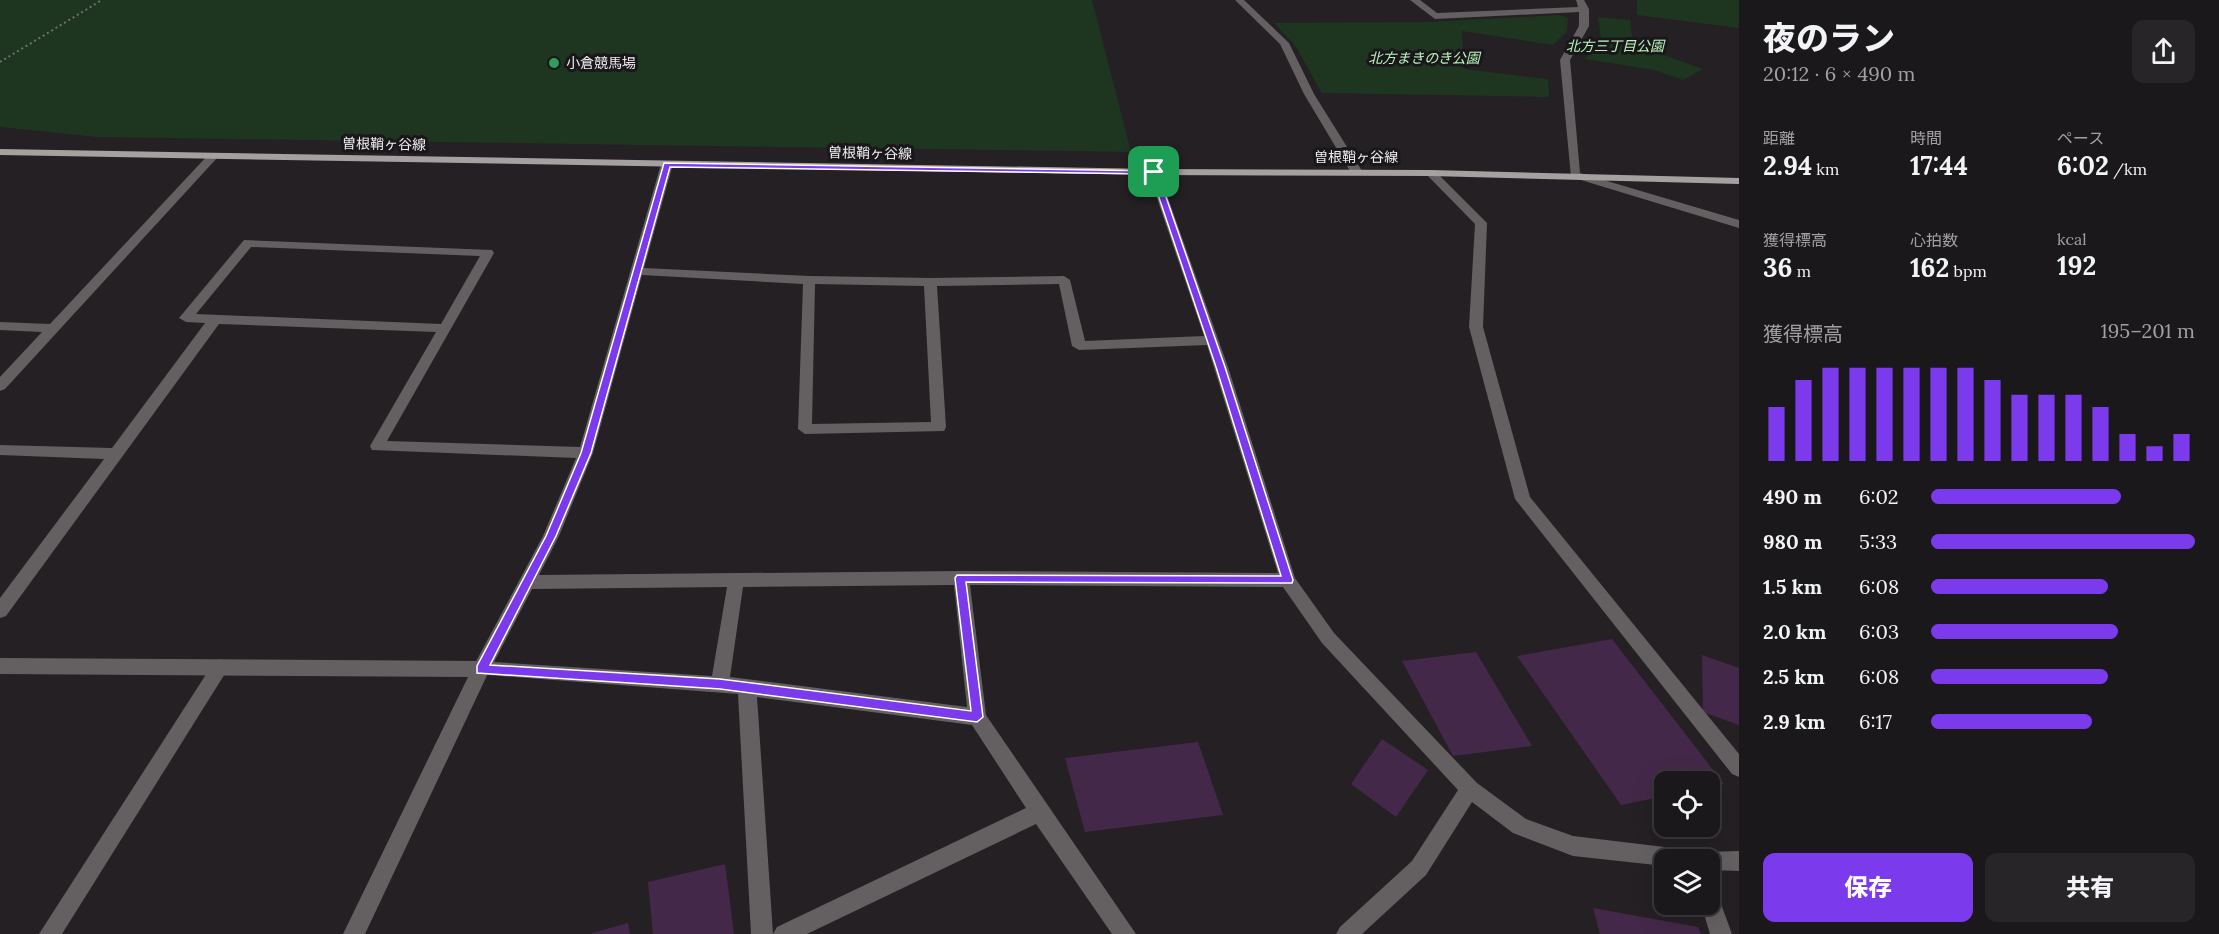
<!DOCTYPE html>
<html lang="ja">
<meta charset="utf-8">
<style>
:root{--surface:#1b181b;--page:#282528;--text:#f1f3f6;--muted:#a0a0a3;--line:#39373a;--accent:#7c3aed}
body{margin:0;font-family:Lora,"Noto Sans JP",serif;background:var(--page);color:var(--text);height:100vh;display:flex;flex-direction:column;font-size:22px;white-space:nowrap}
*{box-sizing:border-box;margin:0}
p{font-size:20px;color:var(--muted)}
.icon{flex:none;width:33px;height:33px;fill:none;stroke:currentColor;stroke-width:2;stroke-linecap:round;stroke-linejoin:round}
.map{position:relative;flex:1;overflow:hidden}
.side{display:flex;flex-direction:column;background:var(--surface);width:480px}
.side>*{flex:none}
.tools{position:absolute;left:1654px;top:771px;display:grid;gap:12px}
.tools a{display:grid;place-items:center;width:66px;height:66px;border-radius:12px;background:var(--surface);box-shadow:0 6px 24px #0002,0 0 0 2px var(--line);font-size:30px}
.pin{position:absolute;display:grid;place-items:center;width:51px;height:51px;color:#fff;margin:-26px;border-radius:12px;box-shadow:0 3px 9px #0006}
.round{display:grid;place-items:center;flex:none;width:63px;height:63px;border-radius:12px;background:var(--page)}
.overview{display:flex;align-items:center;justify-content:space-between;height:102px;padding:0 24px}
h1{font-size:33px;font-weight:800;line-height:45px}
.figures{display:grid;grid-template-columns:repeat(3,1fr);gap:9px;height:102px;padding:6px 24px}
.figures div{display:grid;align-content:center}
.figures b{font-size:26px;font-weight:800}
.figures small{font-size:16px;font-weight:400}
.figures p{font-size:16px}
.chart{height:168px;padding:12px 24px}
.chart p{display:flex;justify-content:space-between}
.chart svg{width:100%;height:108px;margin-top:6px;stroke:var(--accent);stroke-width:6}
.cta{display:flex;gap:12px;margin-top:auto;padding:12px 24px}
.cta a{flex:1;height:69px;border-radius:12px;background:var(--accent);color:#fff;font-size:24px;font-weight:800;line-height:69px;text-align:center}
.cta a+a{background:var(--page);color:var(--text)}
ul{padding:0 24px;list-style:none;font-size:20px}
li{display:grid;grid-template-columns:96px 72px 1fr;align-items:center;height:45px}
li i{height:15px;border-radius:8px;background:var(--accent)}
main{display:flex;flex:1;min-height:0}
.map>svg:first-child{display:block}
</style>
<main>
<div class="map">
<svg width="1739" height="934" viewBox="0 0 1739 934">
<rect width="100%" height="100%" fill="#242024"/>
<g fill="#1e3520">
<path d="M0 0H1092L1131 152 97 137 0 127Z"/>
<path d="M1637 0H1739V28L1637 15Z"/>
<path d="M1559 15 1568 18 1567 31 1553 45 1462 31 1464 69 1548 79 1549 97 1322 93 1294 44 1274 23 1430 22Z"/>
<path d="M1598 17 1630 20 1633 44 1703 69 1683 80 1654 70 1585 59 1601 37Z"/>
</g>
<g fill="#442849">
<path d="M1612 639 1724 784 1710 787V782H1665V796L1621 805 1517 656Z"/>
<path d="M1476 652 1532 746 1453 756 1402 661Z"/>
<path d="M1702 655 1739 668V725L1703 712Z"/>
<path d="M1382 739 1428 770 1396 817 1351 784Z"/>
<path d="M1198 742 1223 815 1085 832 1065 758Z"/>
<path d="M725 864 734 934H653L648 882Z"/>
<path d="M1593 908 1698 927 1701 934H1600Z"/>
<path d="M628 923 630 934H592V933Z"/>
</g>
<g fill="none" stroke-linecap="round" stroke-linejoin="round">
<path stroke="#726e72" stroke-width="2" stroke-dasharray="2 3" stroke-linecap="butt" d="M0 62 102 0"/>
<g fill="#646061" fill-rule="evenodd">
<path d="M1235 0H1244L1289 43 1314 94 1362 171 1360 173H1352L1350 171 1304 94 1280 44Z"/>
<path d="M1410 0H1420L1437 13 1578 7 1576 0H1584L1589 9V26L1570 60 1580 173 1739 220V228L1571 177 1560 60 1579 26V12L1435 19Z"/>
<path d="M213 153 219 156 217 158 5 389 0 391V377L42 332 0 330V322L50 324 209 154Z"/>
<path d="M667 161 673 164 644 268 809 276 930 278 1064 276 1070 280 1085 341 1204 336 1148 172 1150 170H1158L1228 367 1295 578 1334 633 1477 783 1526 819 1573 836 1706 852 1739 851V871L1710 870V860H1665V866L1573 856 1513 833 1472 802 1426 875 1362 934H1336L1340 927 1412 861 1458 790 1322 643 1283 587 970 585 986 715 1136 934H1112L1036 824 807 934H773L777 927 1026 808 972 725 757 697 773 934H751L738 694 475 674 472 669 543 536 576 458 372 450 370 446 436 332 219 324 6 616 0 618V598L104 459 0 455V445L112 448 205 323 186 322 179 318 244 240 492 250 494 253 387 441 580 447 661 164ZM251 247 480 256 441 324 196 314ZM642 275 803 284 798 429 805 434 944 431 946 427 937 286 1059 284 1072 346 1079 350 1207 345 1278 573 961 571 539 575 559 536 593 453ZM815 284 924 286 931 422 812 424ZM954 585 967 707 730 677 743 587ZM727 587 712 676 494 662 532 589Z"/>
<path d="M1431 170 1435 171 1487 223 1483 327 1530 497 1739 754V777L1732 774 1515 499 1469 327 1475 224 1427 175V171Z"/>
<path d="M220 659 226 662 229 667 226 672 62 934H39L214 662Z"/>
<path d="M1710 890 1717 893 1732 934H1710L1701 904H1710Z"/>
</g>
<path fill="#646061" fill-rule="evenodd" d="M0 658 481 661 487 664 490 669 365 934H343L468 677 0 674Z"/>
<path fill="#a7a0a1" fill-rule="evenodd" d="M0 149 1154 169 1431 170 1739 178V184L1431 176 1154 175 0 155Z"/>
</g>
<path fill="#7c3aed" stroke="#fff" stroke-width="1.5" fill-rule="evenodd" d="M664 163 1157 171 1225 367 1293 580 1292 583 966 582 983 717 977 722 720 689 477 673V666L546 536 581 453ZM670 167 1151 174 1216 367 1281 576 957 575 955 578 971 711 720 679 490 665 556 536 591 453Z"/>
<circle fill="#2e9e5b" stroke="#1a171b" stroke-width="2" cx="554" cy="63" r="6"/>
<g text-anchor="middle" stroke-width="6" stroke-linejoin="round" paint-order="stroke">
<g font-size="14" font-style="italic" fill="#b9f4bb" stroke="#1a171b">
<text x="1615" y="51">北方三丁目公園</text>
<text x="1424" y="63">北方まきのき公園</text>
</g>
<g font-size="14" fill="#efecef" stroke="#1a171b" text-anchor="start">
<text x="566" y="68">小倉競馬場</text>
</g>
<g font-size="14" fill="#efecef" stroke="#1a171b">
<text transform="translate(384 144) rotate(1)" y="5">曽根鞘ヶ谷線</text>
<text transform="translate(870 153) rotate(1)" y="5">曽根鞘ヶ谷線</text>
<text x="1356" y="162">曽根鞘ヶ谷線</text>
</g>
</g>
</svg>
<div class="tools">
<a><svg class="icon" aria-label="locate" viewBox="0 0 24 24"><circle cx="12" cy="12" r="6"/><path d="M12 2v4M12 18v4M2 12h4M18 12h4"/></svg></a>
<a><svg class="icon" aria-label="layers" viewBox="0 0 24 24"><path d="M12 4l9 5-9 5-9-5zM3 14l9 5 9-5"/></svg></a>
</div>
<div class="pin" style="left:1154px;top:172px;background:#1e9e55"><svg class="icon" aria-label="arrive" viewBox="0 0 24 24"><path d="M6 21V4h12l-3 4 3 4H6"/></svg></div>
</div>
<section class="side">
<div class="overview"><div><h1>夜のラン</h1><p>20:12 · 6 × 490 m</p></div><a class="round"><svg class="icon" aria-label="share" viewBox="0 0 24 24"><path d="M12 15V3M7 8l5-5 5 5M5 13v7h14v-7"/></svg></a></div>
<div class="figures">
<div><p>距離</p><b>2.94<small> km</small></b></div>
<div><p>時間</p><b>17:44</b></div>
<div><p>ペース</p><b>6:02<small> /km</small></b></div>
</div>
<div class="figures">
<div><p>獲得標高</p><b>36<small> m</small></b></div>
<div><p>心拍数</p><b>162<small> bpm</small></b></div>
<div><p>kcal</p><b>192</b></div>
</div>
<div class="chart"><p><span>獲得標高</span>195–201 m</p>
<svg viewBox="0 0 160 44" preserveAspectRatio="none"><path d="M5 44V22M15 44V11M25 44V6M35 44V6M45 44V6M55 44V6M65 44V6M75 44V6M85 44V11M95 44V17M105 44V17M115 44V17M125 44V22M135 44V33M145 44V38M155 44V33"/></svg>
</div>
<ul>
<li><b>490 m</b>6:02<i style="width:72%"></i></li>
<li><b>980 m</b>5:33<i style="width:100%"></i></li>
<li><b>1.5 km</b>6:08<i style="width:67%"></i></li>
<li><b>2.0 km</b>6:03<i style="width:71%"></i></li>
<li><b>2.5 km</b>6:08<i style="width:67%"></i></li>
<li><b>2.9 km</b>6:17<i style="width:61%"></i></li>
</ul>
<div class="cta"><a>保存</a><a>共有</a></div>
</section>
</main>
